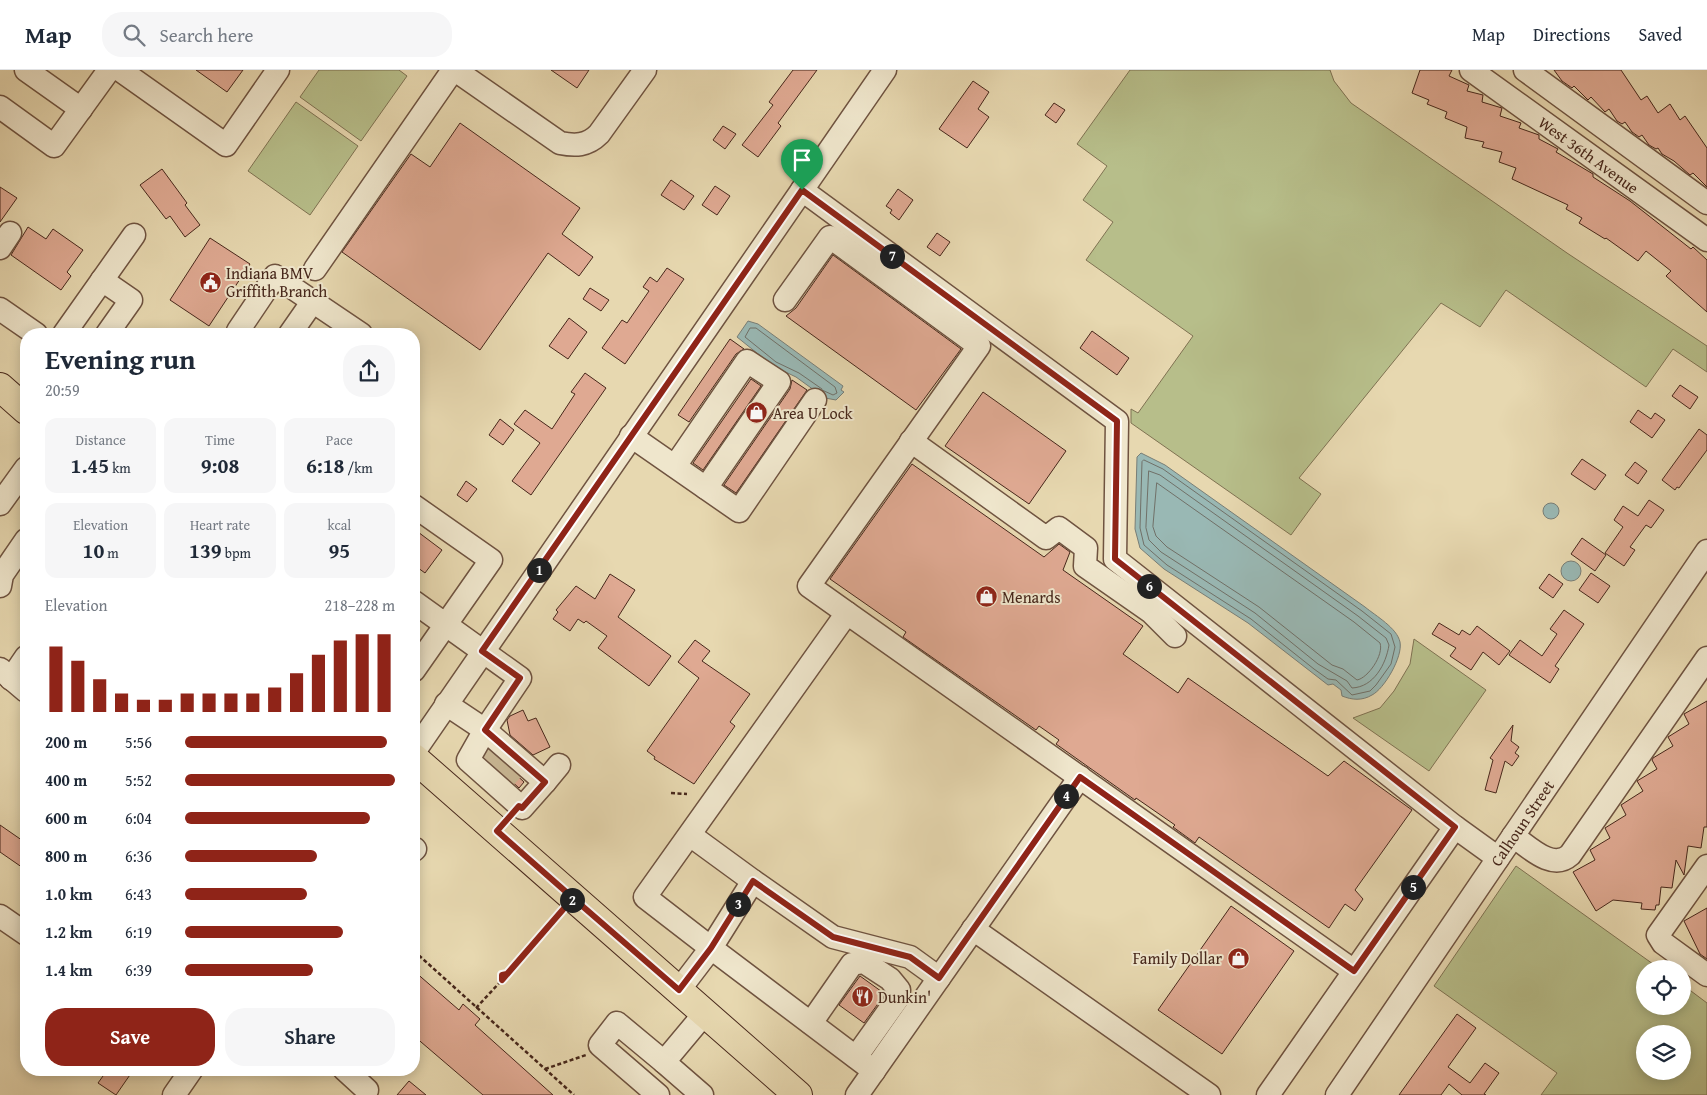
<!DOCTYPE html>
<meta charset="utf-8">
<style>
:root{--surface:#fff;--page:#f6f6f7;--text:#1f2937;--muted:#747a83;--line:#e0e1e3;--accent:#8f2418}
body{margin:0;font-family:"Gentium Book Plus",serif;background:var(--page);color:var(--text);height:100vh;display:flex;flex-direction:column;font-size:19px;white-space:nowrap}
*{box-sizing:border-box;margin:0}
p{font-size:16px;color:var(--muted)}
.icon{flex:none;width:28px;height:28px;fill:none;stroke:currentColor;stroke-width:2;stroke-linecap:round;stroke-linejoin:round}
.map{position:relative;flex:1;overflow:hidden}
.drawer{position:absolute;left:20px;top:258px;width:400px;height:748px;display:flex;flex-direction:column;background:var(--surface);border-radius:20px;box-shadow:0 2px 12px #0003}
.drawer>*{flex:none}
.controls{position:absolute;left:1636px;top:890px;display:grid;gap:10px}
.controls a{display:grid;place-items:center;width:55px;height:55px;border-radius:50%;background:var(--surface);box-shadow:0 2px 12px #0003;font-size:25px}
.pin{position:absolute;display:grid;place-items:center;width:42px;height:42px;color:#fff;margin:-51px -21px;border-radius:50% 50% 50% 0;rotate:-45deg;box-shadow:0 0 5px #0007}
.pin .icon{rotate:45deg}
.km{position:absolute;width:25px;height:25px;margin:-12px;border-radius:50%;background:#222;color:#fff;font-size:14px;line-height:25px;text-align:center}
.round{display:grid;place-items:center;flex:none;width:52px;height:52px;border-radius:20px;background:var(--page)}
.head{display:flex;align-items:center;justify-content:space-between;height:85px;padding:0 25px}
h1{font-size:28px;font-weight:700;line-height:38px}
.stats{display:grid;grid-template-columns:repeat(3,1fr);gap:8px;height:85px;padding:5px 25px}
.stats div{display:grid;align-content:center;border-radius:12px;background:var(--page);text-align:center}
.stats b{font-size:21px;font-weight:700}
.stats small{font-size:14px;font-weight:400}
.stats p{font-size:14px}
.chart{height:140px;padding:10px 25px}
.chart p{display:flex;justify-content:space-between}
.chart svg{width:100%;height:90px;margin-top:5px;stroke:var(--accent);stroke-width:6}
.cta{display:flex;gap:10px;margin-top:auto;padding:10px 25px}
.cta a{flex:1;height:58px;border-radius:20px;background:var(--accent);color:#fff;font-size:20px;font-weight:700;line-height:58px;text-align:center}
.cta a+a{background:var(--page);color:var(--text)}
ul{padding:0 25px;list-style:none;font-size:16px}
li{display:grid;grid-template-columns:80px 60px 1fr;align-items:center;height:38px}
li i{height:12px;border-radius:6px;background:var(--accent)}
header{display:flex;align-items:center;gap:30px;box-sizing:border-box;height:70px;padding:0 25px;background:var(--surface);border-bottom:1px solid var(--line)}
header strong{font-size:24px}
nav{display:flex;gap:28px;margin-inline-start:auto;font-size:18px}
.search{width:350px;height:45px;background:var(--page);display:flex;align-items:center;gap:12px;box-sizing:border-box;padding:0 18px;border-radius:20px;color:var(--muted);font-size:19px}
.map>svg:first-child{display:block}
</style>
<header>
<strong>Map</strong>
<div class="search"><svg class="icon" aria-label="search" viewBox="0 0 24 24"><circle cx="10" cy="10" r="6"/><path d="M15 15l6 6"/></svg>Search here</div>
<nav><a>Map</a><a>Directions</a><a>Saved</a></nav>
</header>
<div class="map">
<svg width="1707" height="1025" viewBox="0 0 1707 1025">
<rect width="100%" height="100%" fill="#e7d8b0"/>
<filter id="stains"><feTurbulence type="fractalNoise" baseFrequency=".004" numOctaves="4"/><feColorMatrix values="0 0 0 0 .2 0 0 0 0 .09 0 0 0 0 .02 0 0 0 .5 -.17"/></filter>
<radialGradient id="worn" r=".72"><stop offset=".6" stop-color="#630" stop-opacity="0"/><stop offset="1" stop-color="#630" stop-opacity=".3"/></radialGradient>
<g fill="#b7be8a" stroke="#7f7252" fill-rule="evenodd">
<path d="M319 0H399L407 6 361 71 300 27Z"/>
<path d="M1130 0H1330L1334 11 1351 33 1567 183 1707 276V302L1673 279 1646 317 1506 220 1480 257 1441 233 1299 408 1321 424 1291 465 1131 353V339L1138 343 1193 266 1086 190 1113 152 1083 130 1107 96 1077 74Z"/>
<path d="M296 32 358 76 310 145 248 101Z"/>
<path d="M1414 569 1486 620 1429 701 1353 648 1380 638 1394 621 1410 594Z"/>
<path d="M1516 796 1660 899H1645V936H1682L1683 915 1707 933V1025H1541L1557 1003 1434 916ZM1645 964H1682V1001H1645Z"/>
</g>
<g fill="#99b8b4" stroke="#787e77">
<path d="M748 251 758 254 843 316 841 320 844 322 836 330 825 328 796 307 773 296 737 267Z"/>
<path d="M1141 383 1165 395 1365 537C1376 546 1397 558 1400 572 1403 587 1384 619 1372 625 1362 631 1352 630 1342 626L1341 620 1333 614 1328 615 1248 553 1164 499 1140 478 1135 459 1137 387Z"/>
<circle cx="1551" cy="441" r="8"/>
<circle cx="1571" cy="501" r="10"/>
</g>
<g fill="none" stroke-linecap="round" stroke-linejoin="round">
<g stroke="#707068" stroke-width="1">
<path d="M822 319 799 303 776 292 745 267 750 258H756L835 317 837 323 833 325 822 320"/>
<path d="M1144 390 1163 399 1362 541 1391 564 1395 577 1391 594 1376 615 1370 621 1352 625 1336 610 1328 609 1314 599 1251 549 1167 495 1144 475 1140 458 1142 392Z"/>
<path d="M1149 401 1160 405 1358 546 1386 568 1389 575C1386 594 1374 617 1352 618L1347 611 1318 594 1255 543 1161 482 1149 470 1146 458Z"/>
<path d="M1157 413 1354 552 1380 573C1384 585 1368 608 1357 610L1343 599 1332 595 1259 537 1167 477 1156 466 1153 457Z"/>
</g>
</g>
<g fill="#dfa992" stroke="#47271b">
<path d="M196 0H243L227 22Z"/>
<path d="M551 0H589L577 18Z"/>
<path d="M793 0H817L778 53 781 56 758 87 742 75 773 35 769 32Z"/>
<path d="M1420 0H1452L1449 6 1469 15 1467 21 1483 25 1482 32 1502 38 1500 46 1521 53 1519 58 1539 65V69L1558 79 1556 82 1593 104V107L1630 131 1691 179 1693 177 1707 190V242L1666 206 1671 201 1646 181 1638 191 1606 168 1605 169 1579 153 1582 148 1566 139 1568 135 1512 109 1516 98 1499 92 1502 82 1482 77 1484 72 1465 68 1467 57 1445 48 1447 42 1427 34 1429 30 1412 23Z"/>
<path d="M1554 0H1621L1641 30 1647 26 1658 43 1670 34 1680 50 1685 46 1707 78V117L1693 103 1690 105 1674 91 1662 84 1658 78 1656 79 1649 75 1642 65 1639 67 1632 62 1625 52 1622 54 1617 51 1609 39 1605 42 1591 27 1588 30 1574 16 1572 18 1562 11Z"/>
<path d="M973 11 989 22 978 39 989 47 967 78 939 59Z"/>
<path d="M1054 33 1065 40 1056 53 1045 45Z"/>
<path d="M460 53 580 138 562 164 593 187 579 206 548 183 480 280 342 182 411 84 430 97Z"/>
<path d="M723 56 736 64 725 79 713 70Z"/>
<path d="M162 99 187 133 185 135 200 155 185 167 170 146 166 149 140 115Z"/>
<path d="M671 110 694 126 684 140 661 125Z"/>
<path d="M715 116 730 126 717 145 702 135Z"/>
<path d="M0 117 17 128 0 152Z"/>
<path d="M898 119 913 130 899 150 890 143 892 140 886 136Z"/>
<path d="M28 157 46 169 53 159 83 180 67 202 71 206 61 220 11 185Z"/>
<path d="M937 163 950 172 940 186 927 177Z"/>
<path d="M210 168 250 194 209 256 170 230Z"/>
<path d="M833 185 961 279 916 340 786 246 796 238Z"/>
<path d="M667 198 684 209 625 294 602 278 622 250 627 253 649 221 643 217 650 207 657 212Z"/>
<path d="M590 218 609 230 601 241 583 229Z"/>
<path d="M569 248 587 262 568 289 549 276Z"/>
<path d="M1092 261 1129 288 1117 305 1080 278Z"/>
<path d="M730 269 744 279 736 284 689 352 678 345Z"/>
<path d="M585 303 606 318 531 425 512 411 540 373 514 354 525 340 552 359 575 324 571 322Z"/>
<path d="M751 309 761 316 703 400 693 393Z"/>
<path d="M792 310 807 320 736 423 724 415 790 319Z"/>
<path d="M1680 315 1698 327 1690 339 1672 326Z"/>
<path d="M983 322 1066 381 1029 434 945 376Z"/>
<path d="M1638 340 1651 349 1655 343 1665 350 1652 368 1630 352Z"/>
<path d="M500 349 514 360 503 375 489 365Z"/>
<path d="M1699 359 1707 365V380L1679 418 1677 417 1675 420 1662 410Z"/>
<path d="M1582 389 1606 405 1595 420 1571 404Z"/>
<path d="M1635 392 1647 401 1638 414 1625 405Z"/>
<path d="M912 394 1044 487 1059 474 1070 482 1063 500 1143 556 1123 584 1178 623 1188 608 1328 706 1344 691 1412 740 1355 820 1363 829 1355 841 1345 834 1329 858 1199 767 1195 773 1173 757 1175 755 1136 728 1135 730 1056 674 1059 670 1039 656 1036 660 903 567 906 562 830 509Z"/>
<path d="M466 411 477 419 467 432 457 425Z"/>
<path d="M1649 430 1664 440 1651 458 1646 455 1630 477 1635 480 1624 496 1605 483 1623 457 1614 450 1623 436 1638 446Z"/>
<path d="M414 459 442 480 425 503 414 495Z"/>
<path d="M1582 468 1606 485 1595 501 1571 484Z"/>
<path d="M1591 503 1610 516 1598 533 1579 520Z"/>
<path d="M610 504 635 520 618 547 671 586 649 616 598 578 607 566 586 551 584 553 578 549 570 561 553 549 558 542 556 540 576 516 595 529Z"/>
<path d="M1549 504 1563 514 1553 528 1539 518Z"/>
<path d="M1564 540 1584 554 1555 596 1559 599 1550 613 1509 585 1520 570 1542 586 1557 564 1550 559Z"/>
<path d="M1439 553 1459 565 1462 560 1470 565 1477 556 1510 581 1499 595 1483 582 1471 600 1450 586 1456 578 1432 564Z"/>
<path d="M695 570 710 581 702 591 750 624 730 652 735 656 694 714 654 689 655 687 647 681 699 608 678 592Z"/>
<path d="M1707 631V757H1704L1701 778 1688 776 1684 805 1676 790 1672 818 1661 817 1659 835H1656L1655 840 1641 839 1642 833 1613 830 1596 841 1573 802 1595 790 1590 780 1610 768 1605 758 1626 745 1621 735 1643 721 1637 711 1657 699 1652 690 1653 688 1673 676 1668 667 1689 654 1684 644Z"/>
<path d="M523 640 528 651 536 648 550 677 533 685 510 665 507 650 510 646Z"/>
<path d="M1513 655 1511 671 1519 677 1515 683 1519 686 1512 696 1505 691 1496 723 1485 720 1493 690 1490 688Z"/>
<path d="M489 680 524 712 519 718 485 687Z"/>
<path d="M0 755 26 773V800L0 782Z"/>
<path d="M1231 836 1294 881 1222 984 1158 940Z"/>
<path d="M1707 838V889L1700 884 1684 851Z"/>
<path d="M414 901 459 940 463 934 480 949 475 955 553 1025H483L414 966Z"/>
<path d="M860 906 885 924 864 953 839 935Z"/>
<path d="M1457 944 1476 958 1448 997 1470 1013 1485 993 1499 1003 1484 1024 1486 1025H1462L1449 1014 1441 1025H1399Z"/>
<path d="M108 999H134L116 1025 98 1013Z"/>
<path d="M409 1011 426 1025H397Z"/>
</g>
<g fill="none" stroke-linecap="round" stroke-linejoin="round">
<g stroke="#c7b592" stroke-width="22" stroke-dasharray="22 11" stroke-linecap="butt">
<path d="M489 695 500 683"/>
<path d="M504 709 516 696"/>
</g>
<defs>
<g id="minor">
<path d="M26 0 81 39"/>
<path d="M120 0 226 75 278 0"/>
<path d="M455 0 560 73C575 76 587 76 599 64L645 0"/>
<path id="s1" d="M1471 0 1707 170"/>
<path d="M1525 0 1707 133"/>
<path d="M0 37 54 76 109 0"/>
<path d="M802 120 1117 351 1115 489 1455 757"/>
<path d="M0 178 10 163"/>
<path d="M315 199 453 0"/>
<path d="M102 210 131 230 107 264"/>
<path d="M785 230 830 167 979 276 809 516 847 543"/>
<path d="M0 239 36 264"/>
<path d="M64 264 134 165"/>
<path d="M242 264 238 261 275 206 361 264"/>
<path d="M290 264 313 231"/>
<path d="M631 366 739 441 815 330"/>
<path d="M911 371 1046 468 1059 458 1086 478 1085 496 1151 542 1175 566"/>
<path d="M675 396 747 291 779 312 706 418"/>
<path d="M0 434 26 398"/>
<path d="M414 436 491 490 414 600"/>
<path d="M0 516 2 505 26 470"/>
<path d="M414 532 520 608 485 660 446 634"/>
<path d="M0 599 26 621"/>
<path d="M11 609 26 587"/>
<path d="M485 660 545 712 522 738 468 690Z"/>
<path d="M414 682 885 0"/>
<path d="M545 712 559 695"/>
<path d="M690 765 753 811"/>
<path d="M1513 766C1529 777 1552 801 1570 785L1707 588"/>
<path d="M414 780 415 779"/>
<path d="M1707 796 1658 865 1663 873 1707 905"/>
<path d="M0 846 26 864"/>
<path d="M973 859 1209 1025"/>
<path d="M679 920 711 878 645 827 847 543 1354 901"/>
<path d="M811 953 852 894 864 892 890 909 899 920 898 928 856 987"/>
<path d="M344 999 367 1020"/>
<path d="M874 1001 711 878 753 811 833 867 910 887 939 908"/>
<path d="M174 1025 192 999"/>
<path d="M658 1025 600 975 617 953 664 992"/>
<path d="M702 1025 664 992 705 943"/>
<path d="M857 1025 1080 707"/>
<path d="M1268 1025 1455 757 1498 788"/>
<path id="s2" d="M1337 1025 1707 481"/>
</g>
<g id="major">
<path d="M0 317 26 340"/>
<path d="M414 688 798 1025"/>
</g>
</defs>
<use href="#minor" stroke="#6f5340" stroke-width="25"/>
<use href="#major" stroke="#47271b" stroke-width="30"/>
<g stroke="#47271b" stroke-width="2.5" stroke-dasharray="4 2.5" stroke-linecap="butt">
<path d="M671 723 687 724"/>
<path d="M414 881 574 1025"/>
<path d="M507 904 502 905V910L559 844"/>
<path d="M476 938 502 910"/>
<path d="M545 999 586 985"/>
</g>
<use href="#minor" stroke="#efe6cc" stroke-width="22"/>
<use href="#major" stroke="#e7d8b0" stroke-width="28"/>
</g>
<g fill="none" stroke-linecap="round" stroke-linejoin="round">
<defs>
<path id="route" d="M802 120 482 581 520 608 485 660 545 712 522 738 519 736 497 761 573 828 502 910V905L507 904 573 828 679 920 711 878 753 811 833 867 910 887 939 908 1080 707 1354 901 1455 757 1115 489 1117 351 802 120"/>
</defs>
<use href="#route" stroke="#fff" stroke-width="10"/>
<use href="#route" stroke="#8f2418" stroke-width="6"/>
</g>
<defs>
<symbol id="civic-disc" viewBox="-11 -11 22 22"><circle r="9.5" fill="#8f2418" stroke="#efe6cc"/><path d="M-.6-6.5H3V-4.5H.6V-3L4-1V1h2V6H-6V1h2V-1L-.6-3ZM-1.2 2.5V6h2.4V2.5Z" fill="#fff"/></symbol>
<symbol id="shop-disc" viewBox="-11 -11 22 22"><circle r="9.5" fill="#8f2418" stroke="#efe6cc"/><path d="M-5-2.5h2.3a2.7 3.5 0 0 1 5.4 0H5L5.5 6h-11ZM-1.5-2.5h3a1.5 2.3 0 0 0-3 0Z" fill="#fff"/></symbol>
<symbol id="restaurant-disc" viewBox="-11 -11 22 22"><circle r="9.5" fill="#8f2418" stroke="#efe6cc"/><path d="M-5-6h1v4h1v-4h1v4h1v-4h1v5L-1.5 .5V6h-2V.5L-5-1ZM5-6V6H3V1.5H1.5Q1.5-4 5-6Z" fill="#fff"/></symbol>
</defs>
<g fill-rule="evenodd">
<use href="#civic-disc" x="198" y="200" width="25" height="25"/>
<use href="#shop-disc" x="744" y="330" width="25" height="25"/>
<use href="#shop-disc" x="974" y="514" width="25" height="25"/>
<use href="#shop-disc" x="1226" y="876" width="25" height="25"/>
<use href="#restaurant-disc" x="850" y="914" width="25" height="25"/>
</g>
<g text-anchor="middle" stroke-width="4" stroke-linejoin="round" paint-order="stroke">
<g font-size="16" fill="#47271b" stroke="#efe6cc">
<text dy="6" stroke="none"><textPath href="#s1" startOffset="145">West 36th Avenue</textPath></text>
<text dy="6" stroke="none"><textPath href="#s2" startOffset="329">Calhoun Street</textPath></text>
</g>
<g font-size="16" fill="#47271b" stroke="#efe6cc" text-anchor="start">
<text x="226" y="209">Indiana BMV<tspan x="226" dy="18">Griffith Branch</tspan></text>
<text x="773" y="349">Area U Lock</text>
<text x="1002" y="533">Menards</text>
<text x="1222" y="894" text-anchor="end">Family Dollar</text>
<text x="878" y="933">Dunkin'</text>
</g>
</g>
<rect width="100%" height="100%" filter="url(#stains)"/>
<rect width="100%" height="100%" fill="url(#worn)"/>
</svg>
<div class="controls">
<a><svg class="icon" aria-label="locate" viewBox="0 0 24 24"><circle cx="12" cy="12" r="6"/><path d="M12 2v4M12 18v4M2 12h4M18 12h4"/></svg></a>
<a><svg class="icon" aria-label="layers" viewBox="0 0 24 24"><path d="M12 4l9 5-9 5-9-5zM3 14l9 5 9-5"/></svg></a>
</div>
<div class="pin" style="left:802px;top:120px;background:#1e9e55"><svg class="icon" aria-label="arrive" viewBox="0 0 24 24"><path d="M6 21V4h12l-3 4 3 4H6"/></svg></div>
<b class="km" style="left:539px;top:500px">1</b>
<b class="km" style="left:572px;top:830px">2</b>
<b class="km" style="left:738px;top:834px">3</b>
<b class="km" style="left:1066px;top:726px">4</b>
<b class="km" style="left:1413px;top:817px">5</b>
<b class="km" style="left:1149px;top:516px">6</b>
<b class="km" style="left:892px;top:186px">7</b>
<section class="drawer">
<div class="head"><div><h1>Evening run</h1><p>20:59</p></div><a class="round"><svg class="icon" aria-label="share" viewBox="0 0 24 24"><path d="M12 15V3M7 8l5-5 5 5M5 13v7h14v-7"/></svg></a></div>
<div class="stats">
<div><p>Distance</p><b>1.45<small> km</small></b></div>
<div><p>Time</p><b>9:08</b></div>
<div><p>Pace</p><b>6:18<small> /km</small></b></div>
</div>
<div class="stats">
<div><p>Elevation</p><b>10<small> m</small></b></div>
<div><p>Heart rate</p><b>139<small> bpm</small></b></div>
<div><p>kcal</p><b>95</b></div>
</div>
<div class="chart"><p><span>Elevation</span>218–228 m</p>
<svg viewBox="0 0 160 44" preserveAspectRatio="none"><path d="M5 44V12M15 44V19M25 44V28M35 44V35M45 44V38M55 44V38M65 44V35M75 44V35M85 44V35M95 44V35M105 44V32M115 44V25M125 44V16M135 44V9M145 44V6M155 44V6"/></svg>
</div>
<ul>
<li><b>200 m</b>5:56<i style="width:96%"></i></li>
<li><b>400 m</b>5:52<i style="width:100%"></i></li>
<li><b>600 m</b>6:04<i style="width:88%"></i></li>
<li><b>800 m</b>6:36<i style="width:63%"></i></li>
<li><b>1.0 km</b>6:43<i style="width:58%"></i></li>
<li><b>1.2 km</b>6:19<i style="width:75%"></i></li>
<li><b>1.4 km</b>6:39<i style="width:61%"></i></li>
</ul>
<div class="cta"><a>Save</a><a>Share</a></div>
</section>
</div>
